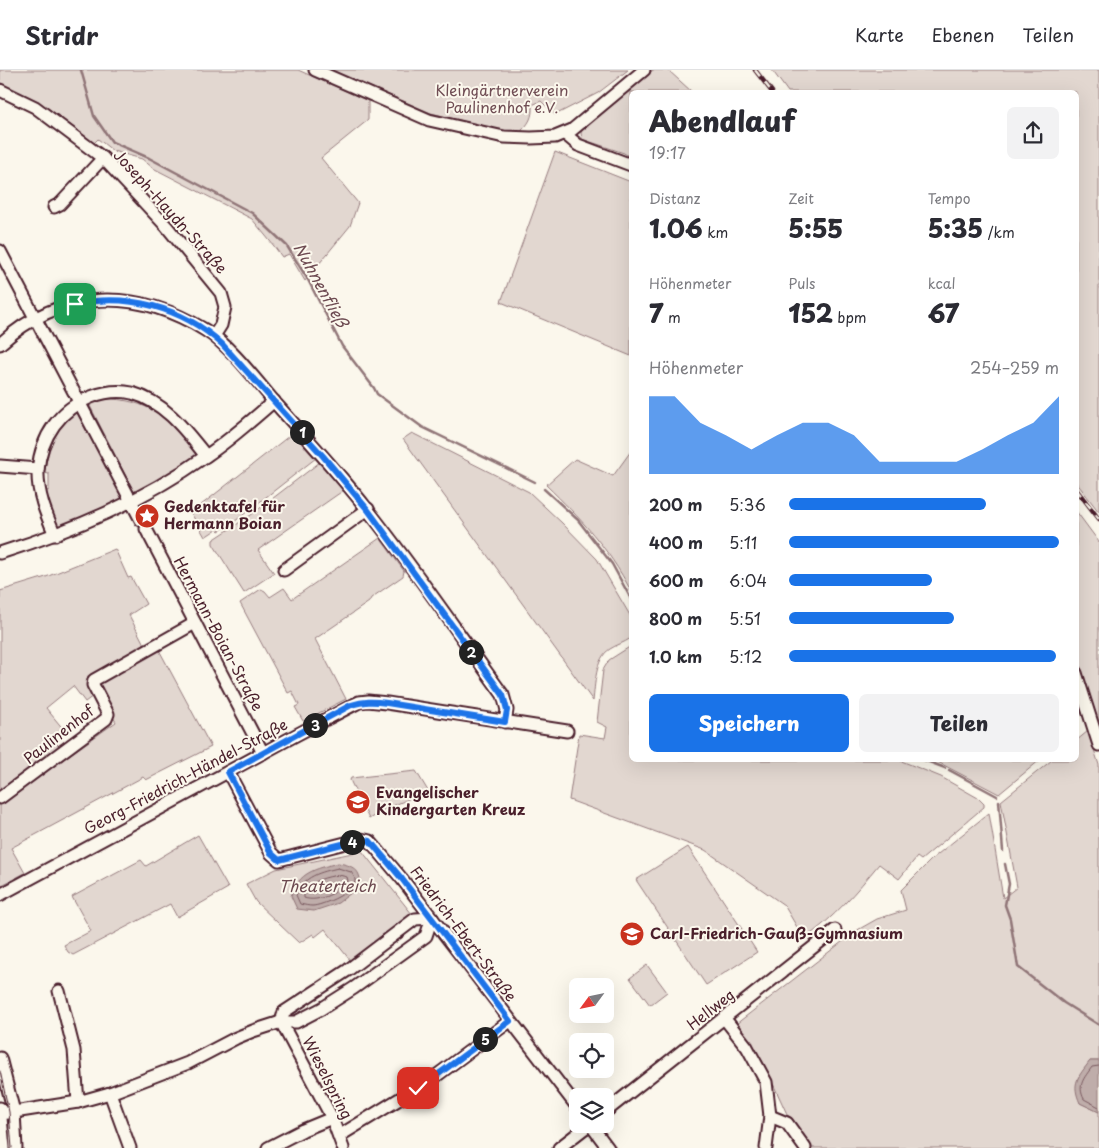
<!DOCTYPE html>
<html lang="de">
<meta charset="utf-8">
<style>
:root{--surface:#fff;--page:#f2f2f3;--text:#2b2b33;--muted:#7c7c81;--line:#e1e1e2;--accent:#1a73e8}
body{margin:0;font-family:"Playpen Sans",sans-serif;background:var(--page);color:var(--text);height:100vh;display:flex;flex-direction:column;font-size:19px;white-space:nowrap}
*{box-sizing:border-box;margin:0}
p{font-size:16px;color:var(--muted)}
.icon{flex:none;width:28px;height:28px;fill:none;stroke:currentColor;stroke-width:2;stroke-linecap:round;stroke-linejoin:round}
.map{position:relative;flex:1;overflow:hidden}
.side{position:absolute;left:629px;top:20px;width:450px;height:672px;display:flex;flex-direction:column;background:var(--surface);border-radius:8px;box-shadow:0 5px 20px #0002}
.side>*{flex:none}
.needle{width:32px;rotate:237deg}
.controls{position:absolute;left:569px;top:908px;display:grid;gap:10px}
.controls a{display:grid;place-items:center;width:45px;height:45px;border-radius:8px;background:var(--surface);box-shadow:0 5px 20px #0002;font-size:25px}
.pin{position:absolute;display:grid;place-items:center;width:42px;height:42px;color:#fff;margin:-21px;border-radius:10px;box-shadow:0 2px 8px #0006}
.km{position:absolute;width:25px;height:25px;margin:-12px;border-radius:50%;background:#222;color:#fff;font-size:14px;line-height:25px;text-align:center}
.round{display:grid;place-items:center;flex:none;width:52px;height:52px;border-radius:8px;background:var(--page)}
.headline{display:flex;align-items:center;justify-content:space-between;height:85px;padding:0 20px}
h1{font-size:28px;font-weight:800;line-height:38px}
.metrics{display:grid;grid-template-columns:repeat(3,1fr);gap:8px;height:85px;padding:5px 20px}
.metrics div{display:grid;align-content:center}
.metrics b{font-size:25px;font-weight:800}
.metrics small{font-size:14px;font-weight:400}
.metrics p{font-size:14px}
.chart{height:140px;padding:10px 20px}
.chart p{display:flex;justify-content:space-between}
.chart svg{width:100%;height:90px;margin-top:5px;fill:var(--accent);opacity:.7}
.action{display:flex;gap:10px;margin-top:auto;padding:10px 20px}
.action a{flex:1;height:58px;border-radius:8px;background:var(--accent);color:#fff;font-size:20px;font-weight:800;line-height:58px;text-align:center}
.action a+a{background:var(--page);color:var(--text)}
ul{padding:0 20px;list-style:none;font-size:16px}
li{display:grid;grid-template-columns:80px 60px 1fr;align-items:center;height:38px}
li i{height:12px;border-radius:6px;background:var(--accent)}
header{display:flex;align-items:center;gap:30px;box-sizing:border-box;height:70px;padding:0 25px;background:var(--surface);border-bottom:1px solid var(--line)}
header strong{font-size:24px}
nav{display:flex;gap:28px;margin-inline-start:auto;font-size:18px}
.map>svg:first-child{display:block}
</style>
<header>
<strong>Stridr</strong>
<nav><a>Karte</a><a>Ebenen</a><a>Teilen</a></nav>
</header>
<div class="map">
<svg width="1099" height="1078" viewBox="0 0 1099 1078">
<rect width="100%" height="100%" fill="#fbf7ec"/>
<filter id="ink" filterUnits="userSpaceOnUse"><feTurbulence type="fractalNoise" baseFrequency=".02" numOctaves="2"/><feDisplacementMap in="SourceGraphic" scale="10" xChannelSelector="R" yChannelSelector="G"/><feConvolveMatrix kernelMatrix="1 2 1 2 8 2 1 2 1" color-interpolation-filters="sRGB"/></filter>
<g filter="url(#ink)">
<g fill="#e2d7d0" stroke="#967b7e">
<path d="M0 0H298L368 31V50L321 88 358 133 350 156 305 211 289 184 282 187 274 176 252 149 153 98 142 89 113 81 98 69 94 73 48 38 0 13Z"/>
<path d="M331 0H628L598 23 555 45 541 31 532 35C533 47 529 54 520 62H508L431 43Z"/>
<path d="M653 0H668L692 22H631V88L624 83 582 69 581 63 583 58Z"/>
<path d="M772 0H1099V442L1076 412V22H788Z"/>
<path d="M555 82 631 112V286L501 232Z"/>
<path d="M111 329C154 331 173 354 199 384L196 388 135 424 89 334 98 330Z"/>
<path d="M76 341 123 429 57 460 45 422 49 420V404L44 403C49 376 55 359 76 341Z"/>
<path d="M294 362 316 388 234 452 219 461 217 459 205 467 191 443Z"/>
<path d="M412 363 529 422 562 453 597 489 631 547V568C624 573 616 575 610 579 595 588 595 616 593 631L403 369Z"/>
<path d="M631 381V521C608 477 581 449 546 415L575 389 613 406Z"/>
<path d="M320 392 344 420 258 480 274 503 244 523 213 474V470L251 445Z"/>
<path d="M1076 441 1099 472V653L1076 584Z"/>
<path d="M380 468 404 501 403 506 371 528 369 532 315 569 346 629 303 651 295 637 299 635 292 621 288 623 240 533 261 519 265 521 270 527 284 518 292 529Z"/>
<path d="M115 479 128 508 131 507 146 534 129 545 146 578 86 611 93 626 85 632 73 616 46 638 64 660 53 669 61 679 0 724V521L46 507Z"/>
<path d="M631 576V690H899L941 707 978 728 984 734V737L921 790 917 787 899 809 879 794C856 822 834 848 804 869L784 835 705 780 569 730 579 664 605 668 607 657 597 652 603 600 609 590Z"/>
<path d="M158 578 211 677 146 710 143 707 11 778 25 803 0 816V734L116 652 95 616Z"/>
<path d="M1088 661 1099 695V991H1090L1078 1008 1080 1033 1099 1042V1078H812L787 1044 763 992 736 954 847 868 854 865V862L877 849 906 840 901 820 933 788 989 743 1003 828 1017 817 1001 731 1052 690H1076V671Z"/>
<path d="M934 690H1040L999 724Z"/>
<path d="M416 701 428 721 385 739 369 749 350 710 351 708Z"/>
<path d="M198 765 228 818 177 847 170 834 73 885 68 882 64 875 91 861 72 827 141 790 146 796Z"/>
<path d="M688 777 757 882 706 915 636 810Z"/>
<path d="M362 781 412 844 350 890 325 859 315 867 313 864 299 873 256 832 246 814 276 799Z"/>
<path d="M647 895 667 922 650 935 630 908Z"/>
</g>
<g fill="#bfadaa" stroke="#907477">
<path d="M338 793C352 795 362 800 360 816L338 833 314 841 297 839 291 826C299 802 315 799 338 793Z"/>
<path d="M1090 991H1099V1042L1080 1033C1071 1013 1078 1007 1090 991Z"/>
</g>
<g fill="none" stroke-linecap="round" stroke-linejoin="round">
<g stroke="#79585e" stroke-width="1">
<path d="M338 798 351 802C352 803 355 808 355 809 357 821 322 836 312 836 309 836 304 835 300 834L296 825C303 806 321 802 338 798Z"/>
<path d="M339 805 347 807 348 811C339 822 319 833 304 828V821C314 810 325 807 339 805Z"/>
<path d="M1099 996 1092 997C1084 1008 1077 1015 1084 1029L1099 1037"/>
</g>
<g stroke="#907477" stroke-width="2.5">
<path d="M81 0 94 46 112 72 149 88 252 143 287 176 307 208 342 276 374 318 377 324 422 357 535 412"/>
<path d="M544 419 578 450 612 494 631 529"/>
<path d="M924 690 945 698"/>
<path d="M949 700 997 726"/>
<path d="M999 731 1003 781"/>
<path d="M1005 794 1009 814 1005 835 1010 849 1018 897 1064 933 1099 955"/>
</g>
<defs>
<g id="minor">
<path d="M315 0 429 50 504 67 531 68 555 67 572 60 644 0"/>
<path d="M0 20 35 37 103 88 167 157 221 223 225 237 221 255 214 266"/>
<path d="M565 64 578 75 631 95"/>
<path d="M54 137 60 134 103 88"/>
<path d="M0 181 141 450"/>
<path d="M0 274C61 218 136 218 205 260 229 274 259 314 278 336 308 370 339 403 367 439 415 499 458 563 503 625L507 640 505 652"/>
<path d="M0 396 38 399"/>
<path d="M146 459 263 683"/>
<path d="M55 465C46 444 37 423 38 400 41 366 60 339 91 327 104 322 118 320 132 323 165 332 186 361 206 386"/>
<path d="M0 483C73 460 143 431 206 386 230 370 252 350 274 331"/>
<path d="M284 500 368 439"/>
<path d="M1076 603 1099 675"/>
<path d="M228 702 271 783 279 790 361 769 370 771 402 809 578 1038"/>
<path d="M0 728 106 649 108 644 93 615 94 610 195 553"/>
<path d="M0 825 296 665 359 632 368 631 387 633 567 661"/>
<path d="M59 921 74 980 78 1032"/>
<path d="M725 949 747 977 766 1012 770 1046 766 1078"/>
<path d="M281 952 284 942 348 900 415 849 432 848"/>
<path d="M281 952 332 1048 343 1078"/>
<path d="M0 988 14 1042 16 1078"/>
<path d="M110 1023 130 1078"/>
<path d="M0 1038 4 1078"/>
<path d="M605 1042 835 860"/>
<path d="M1 1044 78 1032 110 1023 188 993 236 968 253 961 281 952H296L321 939 354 918 426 866 432 848"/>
<path d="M770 1046 787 1053 805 1078"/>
<path d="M590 1054 608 1078"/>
<path d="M339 1066 432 1009 510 951"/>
<path d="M268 1078 303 1060 332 1048"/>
<path d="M559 1078 590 1054"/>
</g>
</defs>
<use href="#minor" stroke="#4a1f2b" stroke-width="15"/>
<use href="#minor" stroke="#fbf7ec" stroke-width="11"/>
<path stroke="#4a1f2b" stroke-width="1" d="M0 1001 9 1042 12 1078"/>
<defs>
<g id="rail">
<path d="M755 0 772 22"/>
<path d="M1076 419 1099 449"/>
</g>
</defs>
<use href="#rail" stroke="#4a1f2b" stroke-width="4.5"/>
<use href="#rail" stroke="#fbf7ec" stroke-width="2.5" stroke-dasharray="8" stroke-linecap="butt"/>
</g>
</g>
<g fill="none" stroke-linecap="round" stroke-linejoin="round" filter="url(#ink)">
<defs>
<path id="route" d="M75 234C127 223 182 237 222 274L323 386 368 440 503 625 507 640 505 652 387 633C373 631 364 631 351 635L228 702 271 783 279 790 362 769 370 771 402 809 510 951 432 1009 418 1018"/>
</defs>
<use href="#route" stroke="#fff" stroke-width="10"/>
<use href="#route" stroke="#1a73e8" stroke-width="6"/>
</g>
<defs>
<symbol id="sight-disc" viewBox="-11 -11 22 22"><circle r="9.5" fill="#c8321e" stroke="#fbf7ec"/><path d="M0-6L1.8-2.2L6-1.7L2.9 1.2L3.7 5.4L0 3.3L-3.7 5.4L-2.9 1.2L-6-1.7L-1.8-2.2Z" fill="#fff"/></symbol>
<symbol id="school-disc" viewBox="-11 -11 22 22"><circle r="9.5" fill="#c8321e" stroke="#fbf7ec"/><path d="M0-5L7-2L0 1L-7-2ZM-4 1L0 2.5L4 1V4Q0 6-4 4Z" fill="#fff"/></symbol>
</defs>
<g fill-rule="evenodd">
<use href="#sight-disc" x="133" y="432" width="28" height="28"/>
<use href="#school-disc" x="344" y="718" width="28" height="28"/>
<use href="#school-disc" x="618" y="850" width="28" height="28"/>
</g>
<g text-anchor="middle" stroke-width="4" stroke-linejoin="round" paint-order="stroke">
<g font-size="15" fill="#704d54" stroke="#fbf7ec">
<text x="502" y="26">Kleingärtnerverein<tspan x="502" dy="17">Paulinenhof e.V.</tspan></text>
</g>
<g font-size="15" fill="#4a1f2b" stroke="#fbf7ec">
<text transform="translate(170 142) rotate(48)" y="5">Joseph-Haydn-Straße</text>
<text transform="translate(218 564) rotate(62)" y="5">Hermann-Boian-Straße</text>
<text transform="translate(59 665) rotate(-38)" y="5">Paulinenhof</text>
<text transform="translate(186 707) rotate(-28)" y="5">Georg-Friedrich-Händel-Straße</text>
<text transform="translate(463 864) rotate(53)" y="5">Friedrich-Ebert-Straße</text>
<text transform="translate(711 940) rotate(-38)" y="5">Hellweg</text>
<text transform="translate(327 1008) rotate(63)" y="5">Wieselspring</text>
</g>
<g font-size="15" font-weight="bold" fill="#4a1f2b" stroke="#fbf7ec" text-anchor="start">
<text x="164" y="442">Gedenktafel für<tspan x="164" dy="17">Hermann Boian</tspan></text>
<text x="376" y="728">Evangelischer<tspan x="376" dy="17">Kindergarten Kreuz</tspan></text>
<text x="650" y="869">Carl-Friedrich-Gauß-Gymnasium</text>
</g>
<g font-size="16" font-style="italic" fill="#6d4a51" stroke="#fbf7ec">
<text transform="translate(321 215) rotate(61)" y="6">Nuhnenfließ</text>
<text x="327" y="822">Theaterteich</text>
</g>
</g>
</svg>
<div class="controls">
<a><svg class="needle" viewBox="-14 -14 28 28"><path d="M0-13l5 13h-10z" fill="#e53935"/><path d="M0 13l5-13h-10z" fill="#7c7c81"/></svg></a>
<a><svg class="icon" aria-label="locate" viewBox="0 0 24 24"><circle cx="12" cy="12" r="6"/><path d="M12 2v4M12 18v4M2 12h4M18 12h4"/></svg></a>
<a><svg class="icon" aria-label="layers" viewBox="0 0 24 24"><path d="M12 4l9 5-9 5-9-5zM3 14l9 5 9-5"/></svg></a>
</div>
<div class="pin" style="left:75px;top:234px;background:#1e9e55"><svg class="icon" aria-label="arrive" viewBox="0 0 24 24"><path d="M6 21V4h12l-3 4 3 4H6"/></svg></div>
<div class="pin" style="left:418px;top:1018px;background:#d93025"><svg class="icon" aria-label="check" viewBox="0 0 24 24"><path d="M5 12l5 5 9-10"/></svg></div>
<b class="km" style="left:302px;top:362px">1</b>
<b class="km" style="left:471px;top:582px">2</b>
<b class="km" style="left:315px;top:655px">3</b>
<b class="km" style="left:352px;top:772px">4</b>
<b class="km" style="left:485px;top:969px">5</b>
<section class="side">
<div class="headline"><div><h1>Abendlauf</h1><p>19:17</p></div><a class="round"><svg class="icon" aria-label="share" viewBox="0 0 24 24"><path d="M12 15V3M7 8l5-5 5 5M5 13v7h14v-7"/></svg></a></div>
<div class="metrics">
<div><p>Distanz</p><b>1.06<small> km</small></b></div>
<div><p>Zeit</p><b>5:55</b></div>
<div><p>Tempo</p><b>5:35<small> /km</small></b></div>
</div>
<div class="metrics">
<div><p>Höhenmeter</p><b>7<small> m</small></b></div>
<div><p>Puls</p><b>152<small> bpm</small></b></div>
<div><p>kcal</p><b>67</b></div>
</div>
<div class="chart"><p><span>Höhenmeter</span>254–259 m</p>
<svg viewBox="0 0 160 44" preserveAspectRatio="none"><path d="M0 44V6L10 6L20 19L30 25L40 32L50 25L60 19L70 19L80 25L90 38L100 38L110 38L120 38L130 32L140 25L150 19L160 6V44z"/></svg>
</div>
<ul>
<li><b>200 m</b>5:36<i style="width:73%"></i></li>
<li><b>400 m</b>5:11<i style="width:100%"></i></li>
<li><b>600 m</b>6:04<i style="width:53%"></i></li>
<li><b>800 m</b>5:51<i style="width:61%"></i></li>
<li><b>1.0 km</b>5:12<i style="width:99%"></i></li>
</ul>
<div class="action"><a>Speichern</a><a>Teilen</a></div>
</section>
</div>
